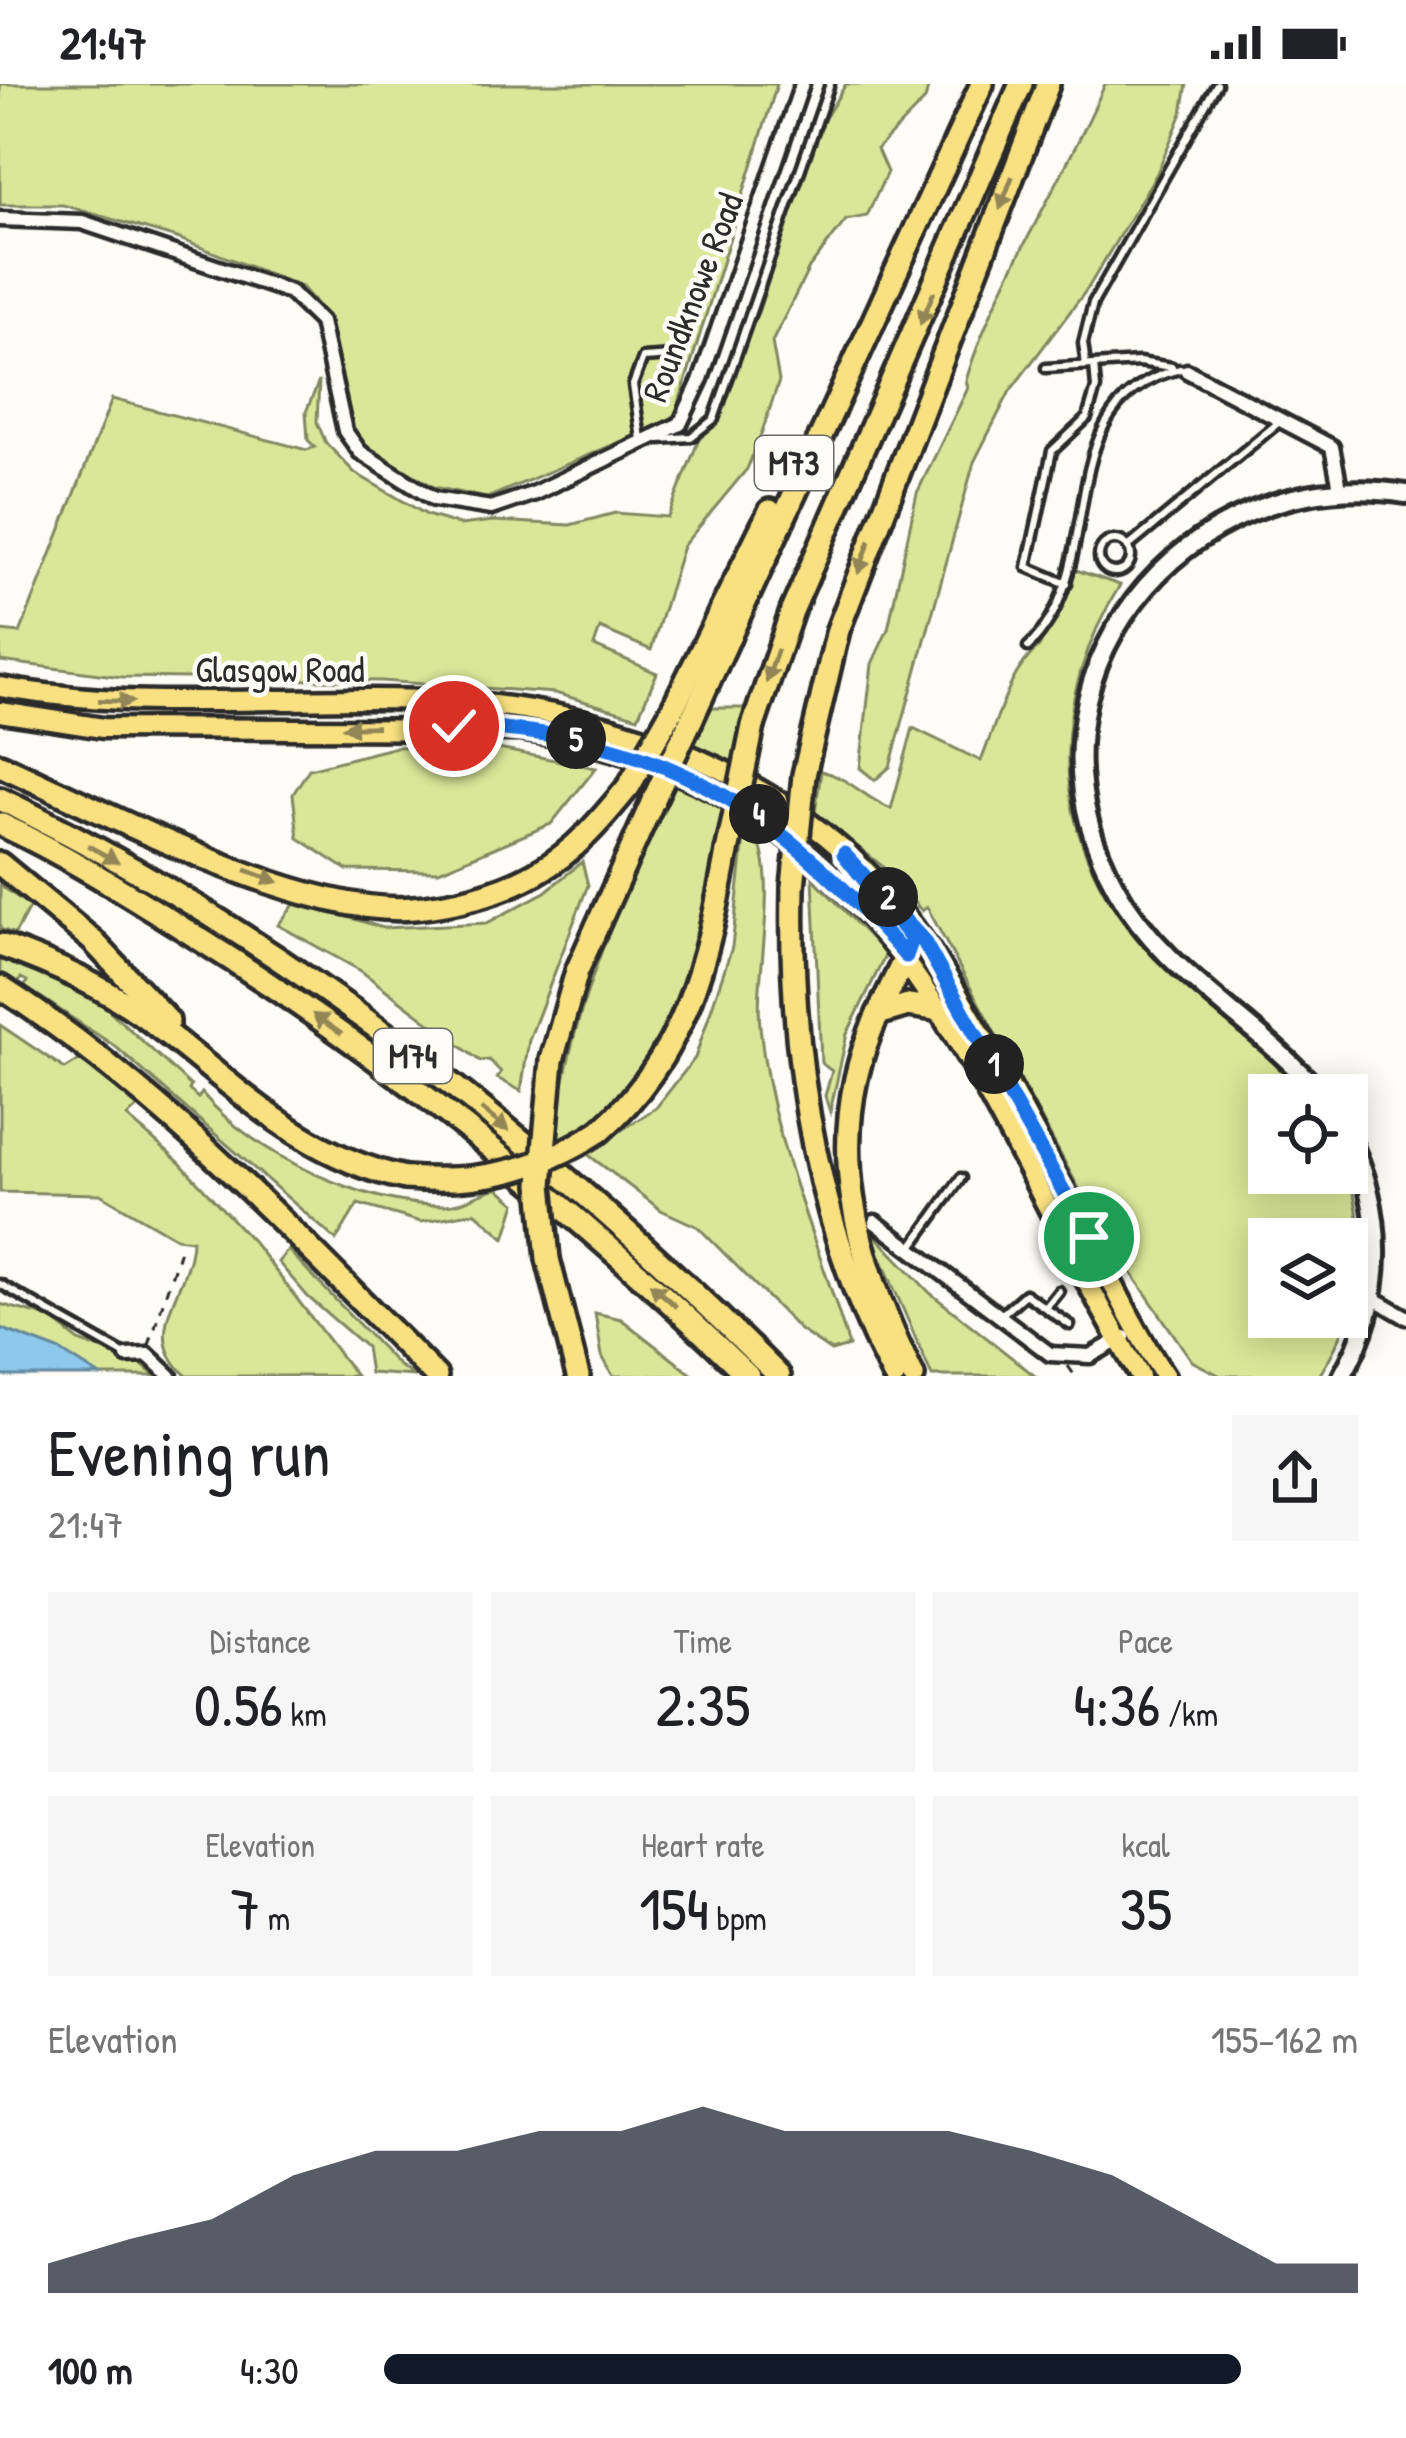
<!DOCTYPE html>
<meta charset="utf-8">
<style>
:root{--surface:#fff;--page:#f6f6f6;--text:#202124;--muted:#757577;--accent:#111827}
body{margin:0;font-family:"Patrick Hand",sans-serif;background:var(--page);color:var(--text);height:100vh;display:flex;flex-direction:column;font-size:45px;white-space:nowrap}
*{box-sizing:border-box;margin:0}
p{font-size:39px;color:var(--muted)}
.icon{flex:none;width:66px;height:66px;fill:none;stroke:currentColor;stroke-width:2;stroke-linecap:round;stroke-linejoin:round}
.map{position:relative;height:1292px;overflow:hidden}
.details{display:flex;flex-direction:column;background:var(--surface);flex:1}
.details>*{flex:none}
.fabs{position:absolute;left:1248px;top:990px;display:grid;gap:24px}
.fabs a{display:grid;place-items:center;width:120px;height:120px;border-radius:0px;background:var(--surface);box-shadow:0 6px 30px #0003;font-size:60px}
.pin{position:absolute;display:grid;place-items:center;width:102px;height:102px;color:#fff;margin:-51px;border:6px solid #fff;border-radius:50%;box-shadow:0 3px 12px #0007}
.km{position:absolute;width:60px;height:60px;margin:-30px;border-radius:50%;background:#222;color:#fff;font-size:33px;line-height:60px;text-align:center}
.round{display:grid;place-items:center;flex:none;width:126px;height:126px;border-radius:0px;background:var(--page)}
.head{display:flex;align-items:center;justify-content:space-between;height:204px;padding:0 48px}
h1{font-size:66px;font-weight:600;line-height:90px}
.figures{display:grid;grid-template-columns:repeat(3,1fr);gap:18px;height:204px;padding:12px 48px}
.figures div{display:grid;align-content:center;border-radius:0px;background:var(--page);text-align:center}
.figures b{font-size:60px;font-weight:600}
.figures small{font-size:33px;font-weight:400}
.figures p{font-size:33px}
.chart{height:336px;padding:24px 48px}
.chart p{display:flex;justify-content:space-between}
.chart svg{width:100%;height:216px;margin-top:12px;fill:var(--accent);opacity:.7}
ul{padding:0 48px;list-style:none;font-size:39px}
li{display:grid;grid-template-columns:192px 144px 1fr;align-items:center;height:90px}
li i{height:30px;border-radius:15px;background:var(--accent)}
.status{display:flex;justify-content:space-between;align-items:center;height:84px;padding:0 60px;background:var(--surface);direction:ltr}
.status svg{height:33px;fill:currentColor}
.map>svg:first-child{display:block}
</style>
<div class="status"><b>21:47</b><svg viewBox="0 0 49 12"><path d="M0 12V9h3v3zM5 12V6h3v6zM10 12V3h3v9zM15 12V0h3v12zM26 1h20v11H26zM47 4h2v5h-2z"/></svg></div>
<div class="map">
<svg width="1406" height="1292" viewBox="0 0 1406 1292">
<rect width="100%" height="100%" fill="#fdfcf7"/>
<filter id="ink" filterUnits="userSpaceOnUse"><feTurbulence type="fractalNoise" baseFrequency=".00833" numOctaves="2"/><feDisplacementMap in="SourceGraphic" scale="24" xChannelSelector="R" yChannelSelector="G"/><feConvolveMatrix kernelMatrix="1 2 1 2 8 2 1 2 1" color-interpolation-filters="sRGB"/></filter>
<g filter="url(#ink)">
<g fill="#dae698" stroke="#828862" stroke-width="3" fill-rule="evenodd">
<path d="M0 0H777L674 335 487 414 434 403 365 362 350 342 330 236 302 203 177 154 63 121H0Z"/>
<path d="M846 0H929L925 16 877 65 887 88 867 132 846 136 809 184 772 258 779 297 762 348 747 385 683 462 651 566 600 544 594 562 657 589 638 633 555 609 381 597 122 593 0 577V547L20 549 112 315 307 366 315 363 308 356 306 328 319 297 317 338 326 359 355 389 427 431 460 441 493 437 570 441 615 429 668 433 729 280 758 229 819 44Z"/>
<path d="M1105 0H1187L1182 29 1157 89 1088 204 1010 307 974 378 890 683 875 696 860 684 872 580 888 545 917 409 968 304 966 296C999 190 1062 101 1105 0Z"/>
<path d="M1076 486 1120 501C1040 633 1050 774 1164 882 1210 926 1265 963 1306 1011H1269V1089L1347 1085C1371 1158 1360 1228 1319 1292H1221L1192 1277 1098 1140 927 823 922 827 881 781 815 729 821 687C850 694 864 714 891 725L913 644 981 677C996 641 1008 587 1039 563ZM1269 1155H1347V1233H1269Z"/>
<path d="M711 624H747L733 678 694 662Z"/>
<path d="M478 661 596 684 551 740 439 787 347 786 298 754 293 710 309 685 396 663Z"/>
<path d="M677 698 723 722C711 816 671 1036 555 1054 569 925 621 813 677 698Z"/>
<path d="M746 736C786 779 754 884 760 942 771 1058 817 1153 849 1262L831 1267 800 1246 698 1143 661 1126 586 1069 656 1024 695 974 732 863Z"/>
<path d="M582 778 588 801 529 956 521 1007 497 994 501 988 489 976 480 977 361 887 278 841 297 817 383 844 487 839 545 808Z"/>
<path d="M813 794 886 870 847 950 830 1028 825 1012 832 987 821 979Z"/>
<path d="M0 801 30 822 15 850 0 845Z"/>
<path d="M0 873 99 917 191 1002 189 1006 198 1014 202 1009C252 1070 365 1123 445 1121 466 1120 479 1108 498 1104L516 1119 505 1154 475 1128 421 1138 358 1120 336 1156 116 963 25 903 27 897 21 894 18 900 0 889Z"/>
<path d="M0 941 65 985 83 974 140 1021 127 1033 179 1078 255 1160 356 1292H187C136 1249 191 1205 192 1156L176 1154 100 1110 0 1108Z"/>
<path d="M868 1144 930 1209 1035 1292H932Z"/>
<path d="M288 1166 398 1281 414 1292 370 1289 366 1263 308 1213 278 1178Z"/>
<path d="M0 1220 49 1233 79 1257 141 1280 155 1292H100L61 1267 0 1244Z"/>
<path d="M595 1229 621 1235 694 1292H613L602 1272Z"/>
</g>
<path fill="#8cc9ec" stroke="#658a9f" stroke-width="3" d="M0 1244 61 1267 100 1292H0Z"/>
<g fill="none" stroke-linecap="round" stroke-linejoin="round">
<defs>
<g id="service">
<path d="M1086 281 1083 259 1093 219 1217 0"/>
<path d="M1046 284 1139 278 1172 283"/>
<path d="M641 355 633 301 643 274 673 272 696 216"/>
<path d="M659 355 691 353 714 335 830 0"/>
<circle cx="1115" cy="472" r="16"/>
<path d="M1128 463 1278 339"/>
<path d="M1067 500 1027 483 1052 367 1087 334 1096 304 1094 281"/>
<path d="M1028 563C1113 481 1044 318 1180 285"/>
<path d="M911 1164 961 1094"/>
<path d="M0 1200 127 1272"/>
<path d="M1046 1223 1059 1207"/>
<path d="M1000 1232 1025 1210 1070 1241"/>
</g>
<g id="minor">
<path d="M0 135 82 138 290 208 321 238 345 347 360 368 434 415 491 424 535 409 680 340 701 295 802 0"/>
<path d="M1187 287 1332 363 1340 404"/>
<path d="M875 1138 1050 1270 1090 1272 1124 1253"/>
<path d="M1373 1214 1406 1233"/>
<path d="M127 1272 148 1271 170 1292"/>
</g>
<g id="secondary">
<path d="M1321 1011C1258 937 1163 890 1116 804 1001 598 1184 375 1406 410"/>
<path d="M1342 1292C1386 1216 1387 1128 1347 1050"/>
</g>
<g id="primary">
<path d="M0 603C153 631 308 607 462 618 639 631 818 704 922 855 980 939 1026 1035 1074 1124 1104 1180 1130 1240 1165 1292"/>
<path d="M0 628 103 644 519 646C902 701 969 1007 1140 1292"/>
</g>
<g id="motorway">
<path d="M672 626 770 427"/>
<path d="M692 634 982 0"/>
<path d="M753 642 792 527 1021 0"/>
<path d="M0 681C103 727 303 834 413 824 454 821 501 809 536 789 575 768 602 735 629 702"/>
<path d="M804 691 838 546 1048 0"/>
<path d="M0 715C292 856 551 1064 779 1292"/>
<path d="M0 740C69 772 134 814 198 854 397 979 579 1128 748 1292"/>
<path d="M0 780 93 857 168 937"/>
<path d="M793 803C789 973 815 1140 894 1292"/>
<path d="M0 861C48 878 99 900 141 930 228 993 295 1071 405 1094"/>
<path d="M0 903C164 1008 299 1155 436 1292"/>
<path d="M878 930 906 872"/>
<path d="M552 976 577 887 653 717"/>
<path d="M600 1047C686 971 707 877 727 768"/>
<path d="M548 1175 578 1292"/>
<path d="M913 1292C856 1175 820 1054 878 930L908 921 942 926"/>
</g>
</defs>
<use href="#service" stroke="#2b2b2b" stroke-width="15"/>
<use href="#minor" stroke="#2b2b2b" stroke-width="21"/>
<use href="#secondary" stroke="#2b2b2b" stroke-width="26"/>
<use href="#primary" stroke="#2b2b2b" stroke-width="27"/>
<use href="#motorway" stroke="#2b2b2b" stroke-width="30"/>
<g stroke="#2b2b2b" stroke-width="3" stroke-dasharray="9 9" stroke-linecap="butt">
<path d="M149 1261 182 1160"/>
<path d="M1068 1282 1075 1292"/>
</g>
<use href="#service" stroke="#fdfcf7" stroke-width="6"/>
<use href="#minor" stroke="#fdfcf7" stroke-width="12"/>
<use href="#secondary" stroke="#fdfcf7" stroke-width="16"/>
<use href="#primary" stroke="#f9e181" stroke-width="18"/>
<use href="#motorway" stroke="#f9e181" stroke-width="21"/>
<defs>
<g id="motorway-bridge">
<path d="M629 702 672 626"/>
<path d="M653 717 692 634"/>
<path d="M727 768 753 642"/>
<path d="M793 803 804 691"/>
<path d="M405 1094C478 1100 538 1087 600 1047"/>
<path d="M548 1175 541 1100 552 976"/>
</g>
</defs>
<use href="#motorway-bridge" stroke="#2b2b2b" stroke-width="30" stroke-linecap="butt"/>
<use href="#motorway-bridge" stroke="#f9e181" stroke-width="21"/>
</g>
<defs><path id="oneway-solid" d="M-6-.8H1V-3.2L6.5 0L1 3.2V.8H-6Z" transform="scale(3)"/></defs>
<g fill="#928656">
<use href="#oneway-solid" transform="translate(1006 109) rotate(111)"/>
<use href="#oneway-solid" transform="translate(927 224) rotate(113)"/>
<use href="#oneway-solid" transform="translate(864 473) rotate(110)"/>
<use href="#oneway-solid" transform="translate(772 582) rotate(109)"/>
<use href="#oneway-solid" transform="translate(116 617) rotate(2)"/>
<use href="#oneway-solid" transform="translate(360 643) rotate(179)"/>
<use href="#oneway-solid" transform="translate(103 770) rotate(29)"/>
<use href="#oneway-solid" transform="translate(262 792) rotate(20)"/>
<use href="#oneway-solid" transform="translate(327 940) rotate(-145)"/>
<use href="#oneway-solid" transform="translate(495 1036) rotate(39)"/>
<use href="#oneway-solid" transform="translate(663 1211) rotate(-138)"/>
</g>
</g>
<g fill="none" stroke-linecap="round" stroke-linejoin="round" filter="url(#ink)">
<defs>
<path id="route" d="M454 642C660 648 775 722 906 872L912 855 844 770 923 856 1089 1153"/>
</defs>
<use href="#route" stroke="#fff" stroke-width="24"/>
<use href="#route" stroke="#1a73e8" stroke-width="15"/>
</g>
<g text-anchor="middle" stroke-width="9" stroke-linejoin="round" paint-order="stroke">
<g fill="#fdfcf7" stroke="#6a6a68" stroke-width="3">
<rect x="755" y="352" width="78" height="54" rx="9"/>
<rect x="374" y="945" width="78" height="54" rx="9"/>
</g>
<g font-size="33" font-weight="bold" fill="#2b2b2b">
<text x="794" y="391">M73</text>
<text x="413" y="984">M74</text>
</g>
<g font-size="36" fill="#2b2b2b" stroke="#fdfcf7">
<text transform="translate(692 213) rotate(-69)" y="13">Roundknowe Road</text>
<text x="280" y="598">Glasgow Road</text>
</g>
</g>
</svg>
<div class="fabs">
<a><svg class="icon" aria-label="locate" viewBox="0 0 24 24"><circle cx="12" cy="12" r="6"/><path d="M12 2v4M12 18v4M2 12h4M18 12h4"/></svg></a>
<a><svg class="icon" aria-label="layers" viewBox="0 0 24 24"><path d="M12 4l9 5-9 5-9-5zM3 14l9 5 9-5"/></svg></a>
</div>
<div class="pin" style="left:1089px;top:1153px;background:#1e9e55"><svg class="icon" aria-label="arrive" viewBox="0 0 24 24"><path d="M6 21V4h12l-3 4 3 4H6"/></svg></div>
<div class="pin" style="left:454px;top:642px;background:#d93025"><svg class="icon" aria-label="check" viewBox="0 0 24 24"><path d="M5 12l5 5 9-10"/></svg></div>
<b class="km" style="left:994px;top:980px">1</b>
<b class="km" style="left:888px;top:813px">2</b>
<b class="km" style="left:759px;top:730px">4</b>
<b class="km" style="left:576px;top:655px">5</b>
</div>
<section class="details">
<div class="head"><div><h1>Evening run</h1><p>21:47</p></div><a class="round"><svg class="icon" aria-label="share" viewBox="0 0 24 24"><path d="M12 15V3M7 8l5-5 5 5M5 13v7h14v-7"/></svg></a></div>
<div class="figures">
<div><p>Distance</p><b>0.56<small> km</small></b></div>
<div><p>Time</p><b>2:35</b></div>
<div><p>Pace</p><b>4:36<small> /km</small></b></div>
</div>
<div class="figures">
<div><p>Elevation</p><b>7<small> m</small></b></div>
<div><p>Heart rate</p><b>154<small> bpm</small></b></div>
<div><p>kcal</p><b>35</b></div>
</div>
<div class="chart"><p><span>Elevation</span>155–162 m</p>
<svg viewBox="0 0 160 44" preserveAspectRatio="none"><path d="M0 44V38L10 33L20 29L30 20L40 15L50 15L60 11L70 11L80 6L90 11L100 11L110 11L120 15L130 20L140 29L150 38L160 38V44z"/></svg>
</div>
<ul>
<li><b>100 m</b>4:30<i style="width:88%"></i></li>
</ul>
</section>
